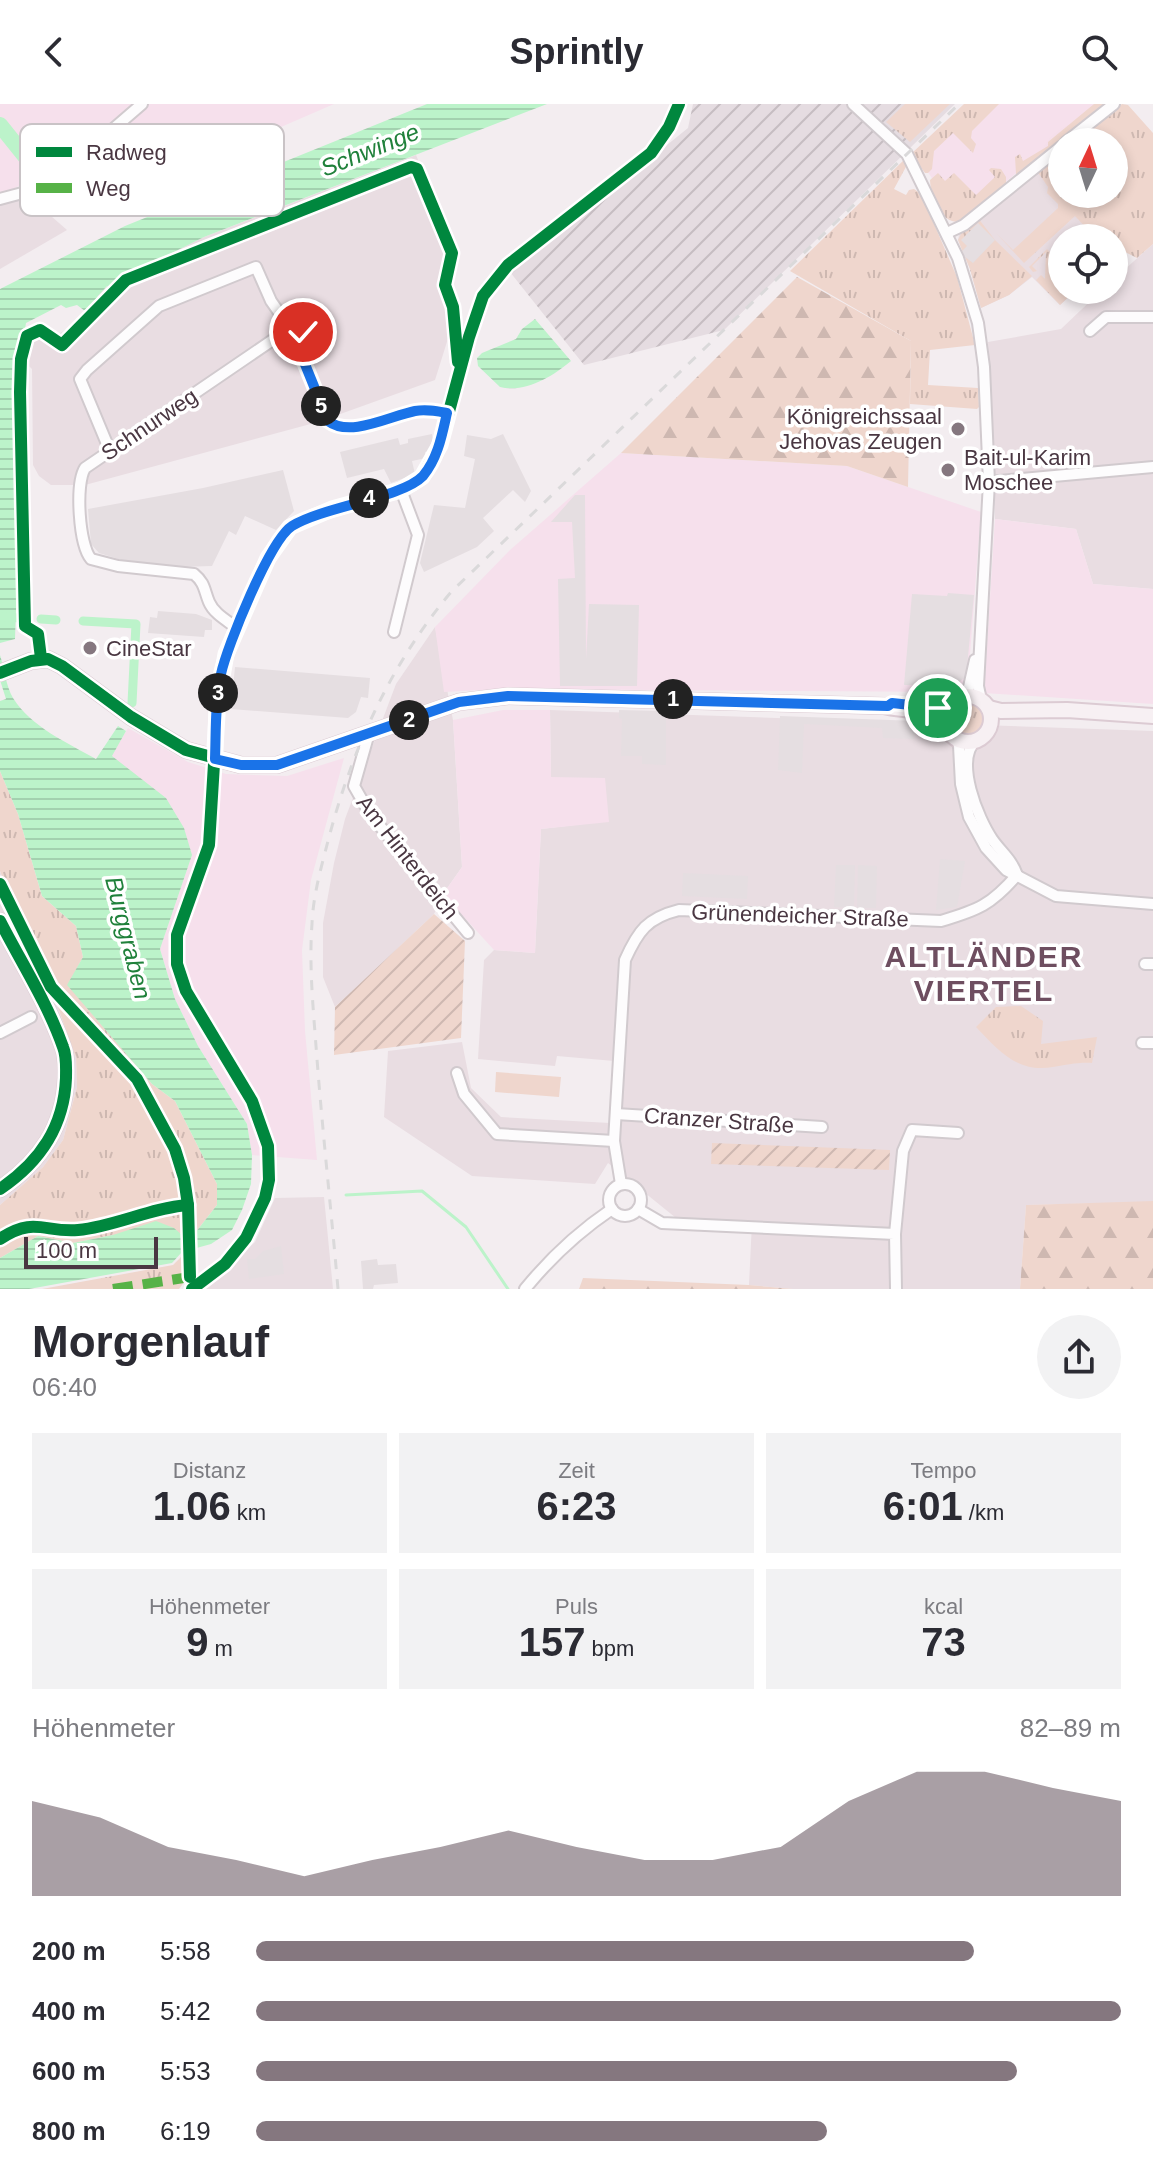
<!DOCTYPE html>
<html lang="de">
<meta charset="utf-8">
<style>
:root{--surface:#fff;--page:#f2f2f3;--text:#2b2b33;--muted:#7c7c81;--accent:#85777f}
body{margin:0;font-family:Helvetica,sans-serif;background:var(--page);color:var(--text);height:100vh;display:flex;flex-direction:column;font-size:30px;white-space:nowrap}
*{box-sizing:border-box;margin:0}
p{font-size:26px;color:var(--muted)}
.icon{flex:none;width:44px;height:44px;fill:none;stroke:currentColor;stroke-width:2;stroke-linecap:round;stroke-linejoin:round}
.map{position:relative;height:1185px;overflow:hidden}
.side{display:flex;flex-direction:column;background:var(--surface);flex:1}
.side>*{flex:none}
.needle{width:52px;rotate:4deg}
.controls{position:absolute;left:1048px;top:24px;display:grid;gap:16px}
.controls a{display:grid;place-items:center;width:80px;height:80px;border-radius:50%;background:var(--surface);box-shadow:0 4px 12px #0003;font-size:40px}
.scale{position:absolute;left:24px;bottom:20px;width:134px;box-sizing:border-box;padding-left:8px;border:4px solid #4a3742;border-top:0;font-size:22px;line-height:28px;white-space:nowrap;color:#4a3742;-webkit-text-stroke:6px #fff;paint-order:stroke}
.pin{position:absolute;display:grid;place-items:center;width:68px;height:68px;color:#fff;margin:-34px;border:4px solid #fff;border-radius:50%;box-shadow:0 2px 8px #0007}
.km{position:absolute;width:40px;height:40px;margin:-20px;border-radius:50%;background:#222;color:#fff;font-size:22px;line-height:40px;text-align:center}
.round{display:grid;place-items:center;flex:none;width:84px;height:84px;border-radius:42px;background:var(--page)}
.headline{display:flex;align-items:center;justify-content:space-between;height:136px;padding:0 32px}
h1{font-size:44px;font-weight:700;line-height:60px}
.stats{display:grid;grid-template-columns:repeat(3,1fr);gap:12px;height:136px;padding:8px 32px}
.stats div{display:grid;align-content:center;border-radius:0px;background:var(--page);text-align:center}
.stats b{font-size:40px;font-weight:700}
.stats small{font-size:22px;font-weight:400}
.stats p{font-size:22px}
.chart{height:224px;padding:16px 32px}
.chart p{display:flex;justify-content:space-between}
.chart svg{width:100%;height:144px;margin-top:8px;fill:var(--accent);opacity:.7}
ul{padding:0 32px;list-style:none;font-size:26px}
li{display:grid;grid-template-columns:128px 96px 1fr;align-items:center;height:60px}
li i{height:20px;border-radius:10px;background:var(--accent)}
header{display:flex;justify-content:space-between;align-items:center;height:104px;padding:0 32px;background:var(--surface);font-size:36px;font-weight:700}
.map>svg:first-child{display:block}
</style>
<header><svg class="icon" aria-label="back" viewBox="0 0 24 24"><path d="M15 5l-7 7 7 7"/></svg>Sprintly<svg class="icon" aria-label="search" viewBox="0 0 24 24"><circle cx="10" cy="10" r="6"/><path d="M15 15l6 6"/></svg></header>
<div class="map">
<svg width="1153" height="1185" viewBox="0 0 1153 1185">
<defs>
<pattern id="industrial-furrows" width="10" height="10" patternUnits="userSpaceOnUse" patternTransform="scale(2)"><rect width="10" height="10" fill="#e5dce1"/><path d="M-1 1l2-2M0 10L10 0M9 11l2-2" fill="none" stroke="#c6bdc2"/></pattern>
<pattern id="grass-tufts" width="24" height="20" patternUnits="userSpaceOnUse" patternTransform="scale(2)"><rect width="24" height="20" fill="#efd6cd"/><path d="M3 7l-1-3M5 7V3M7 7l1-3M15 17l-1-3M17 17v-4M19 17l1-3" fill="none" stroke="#ceb8b1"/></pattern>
<pattern id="forest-firs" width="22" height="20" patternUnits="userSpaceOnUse" patternTransform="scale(2)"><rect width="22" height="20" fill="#efd6cd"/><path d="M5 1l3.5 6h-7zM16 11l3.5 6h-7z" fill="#ceb8b1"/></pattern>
<pattern id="garden-furrows" width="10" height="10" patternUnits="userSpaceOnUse" patternTransform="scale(2)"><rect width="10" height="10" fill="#efd6cd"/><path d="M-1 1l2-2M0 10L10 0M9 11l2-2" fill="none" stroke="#ceb8b1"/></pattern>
<pattern id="water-rules" width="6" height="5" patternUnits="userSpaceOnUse" patternTransform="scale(2)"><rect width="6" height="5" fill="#bcf3ca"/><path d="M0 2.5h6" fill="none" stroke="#a3d1af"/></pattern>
</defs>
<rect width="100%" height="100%" fill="#f3edf0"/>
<g fill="#e9dde2">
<path d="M416 51 459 156 444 195 451 225 435 276 318 318 85 381H51L39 372 33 361 32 265 23 256 30 236H50L89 210 100 198 96 194 107 182 112 185 124 173 204 133Z"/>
<path d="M1043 61 1062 90 1110 134H1062V186H1076L1060 201 1032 173 1009 191 981 204 970 165 958 136 959 131Z"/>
<path d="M28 92 67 126 0 165V100Z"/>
<path d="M1153 140V485L1093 480 1076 425 995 415 988 238 1061 225 1102 186H1114V175Z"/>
<path d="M435 523 453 616 462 763 443 790 434 810 335 903 323 873V819L334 759 345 715 396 580Z"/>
<path d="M550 606 1153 627V1098L1026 1101 1020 1185H793L749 1181 752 1118 676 1114 608 1059 595 1080 472 1072 384 1013 388 947 462 938 471 984 501 1013 610 1019 614 957 557 952 555 962 478 955 484 856 494 846 535 849 541 725 609 717 551 673Z"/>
<path d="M0 767 12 798 54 883 55 895 76 954 77 983 63 1036 43 1063 0 1101Z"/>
<path d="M324 1093 333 1185H205L255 1138 275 1094Z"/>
</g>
<g fill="#f6e0ec">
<path d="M0 0H334L86 108 50 67 0 91Z"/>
<path d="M973 0H1100L967 110 933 76 921 57Z"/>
<path d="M621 349 847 362 981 408 968 576 955 588 501 585 444 588 435 523 510 446Z"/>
<path d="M995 415 1076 425 1093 480 1153 485V600L984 589Z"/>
<path d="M503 606H550L551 673 605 674 609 718 541 725 535 849 494 846 443 790 462 763 453 616Z"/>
<path d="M128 624 188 658 226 670 287 672 344 654 311 776 302 846 305 927 317 1056 252 1051 247 1020 198 942 175 895 160 845 192 751 111 652Z"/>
</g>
<path fill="url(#industrial-furrows)" d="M693 0H955L724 226 584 261 510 168 688 24Z"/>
<g fill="url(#grass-tufts)">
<path d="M905 0H950L910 38 886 18Z"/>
<path d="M964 0H999L972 27 971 34 976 40 973 49 953 29 934 47 932 65 928 69H925L911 50Z"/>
<path d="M1094 0H1108L1020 71 1016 70 1015 53 1020 50 1023 57 1048 42V38Z"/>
<path d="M1122 0 1128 1 1153 29V140L1137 154 1119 145 1114 149V134H1082L1089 127 1075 112 1024 159 996 129 1013 146 1058 104V100L1047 89 1048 83 1037 67 1062 47V90H1114V38H1073Z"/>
<path d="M906 54 908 59 894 85 906 91 909 86 914 85 921 90 957 173 975 241 930 246 928 281 978 284 979 303 977 305 910 300 911 237 790 167Z"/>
<path d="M991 64 1001 65 1006 73V82L960 118C940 119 931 94 930 76L938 69 945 77 954 69 976 91 995 73 989 66Z"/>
<path d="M978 114 995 136 1032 172 1009 191 981 204 970 165 958 136 962 128Z"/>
<path d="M1047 145 1059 157 1062 154V186H1076L1060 201 1036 176 1041 171 1045 175 1046 148 1032 162 1037 167 1033 168 1029 163Z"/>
<circle cx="968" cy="614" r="16"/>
<path d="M0 667 18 710 42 792 76 822 83 853 68 881 152 980 175 997 217 1080V1101L195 1129 113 1131 73 1139 38 1132 0 1154V1101L43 1063 63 1036 77 983 76 954 55 895 54 883 12 798 0 767Z"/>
<path d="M1021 902 1043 917 1041 940 1097 933 1092 959C1078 958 1067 961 1053 963 1017 969 999 947 976 923L996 903Z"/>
<path d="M185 1149H188C188 1162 188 1175 179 1185H42L173 1161Z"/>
</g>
<g fill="url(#forest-firs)">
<path d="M797 173 911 237 908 383 847 362 621 349Z"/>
<path d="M1153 1097V1185H1020L1026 1101Z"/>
<path d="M583 1174 749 1181 793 1185H579Z"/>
</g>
<g fill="url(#garden-furrows)">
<path d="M434 810 465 837 461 934 334 951 335 903Z"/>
<path d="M712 1039 890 1046 889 1066 711 1060Z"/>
</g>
<path fill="#efd6cd" d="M496 968 561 973 559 993 495 988Z"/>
<g fill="#e5dee1">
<path d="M978 119 995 136 973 159 965 153 962 147 967 142 961 136Z"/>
<path d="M432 330 433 338 431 347 425 348 426 354 412 357 415 370 391 379 384 365 347 374 340 348 398 334 400 341 408 339V335Z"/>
<path d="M503 330 531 387 525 398 513 386 483 414 494 427 477 443 424 468 420 459 434 401 465 404 475 355 464 352 467 331 491 335Z"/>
<path d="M283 366 294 407 276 426 245 412 236 431 229 427 212 462 147 464 99 449 91 440 88 405 203 384Z"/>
<path d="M575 391H585L586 555 589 500 639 501 637 582H560L558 475 575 474 572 418H551Z"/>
<path d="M948 489 974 491 966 573 953 582 904 581 912 490 947 492Z"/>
<path d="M158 507 196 510 212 516V526H205L204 533 148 529 150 513 157 514Z"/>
<path d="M235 563 370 574 368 594 361 593 356 608 348 614 231 605Z"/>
<path d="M619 606 666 607V661L642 660V652H621L622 615 619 614Z"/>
<path d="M780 612 917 617 914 635 883 634 882 624 804 620 802 669 778 666Z"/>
<path d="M940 755 965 757 957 803 936 806Z"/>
<path d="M836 761H855L854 804 834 803Z"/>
<path d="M858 761 877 762 876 804H857Z"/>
<path d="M683 769 748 772 747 795 682 792Z"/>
<path d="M281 1142 284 1170 249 1175 247 1155H255L263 1147Z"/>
<path d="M377 1155 378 1161 396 1160 398 1179 374 1181 373 1185H363L361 1157Z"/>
</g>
<g fill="url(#water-rules)">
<path d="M427 0H547L204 133 124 173 112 186 107 182 97 193 101 198 89 210 77 201 66 204 61 201 26 219 16 280 18 448 15 535 0 539V185L125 122Z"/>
<path d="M535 215 571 257C552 273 525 289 500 283L478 262 477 254 482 249 516 235 522 225Z"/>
<path d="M0 551C4 564 6 582 13 594 31 623 68 639 96 655L118 622 126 627 112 652 166 694 184 724 192 751 160 845 175 895 198 942 247 1020 252 1051 251 1080 242 1106 232 1126 211 1140 182 1148 172 1159 29 1185H0V1154L38 1132 73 1139 113 1131 156 1117 174 1124 182 1131 195 1129 217 1101V1080L175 997 152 980 67 881 83 853 76 822 42 792 18 710 0 667V597L6 595 0 576Z"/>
</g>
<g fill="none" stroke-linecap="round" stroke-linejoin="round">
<path stroke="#bcf3ca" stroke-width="3" d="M346 1091 422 1087 466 1123 508 1185"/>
<g stroke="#bcf3ca" stroke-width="9">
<path d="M0 513 21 514"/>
<path d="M41 515 56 516"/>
<path d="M83 517 136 520 132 599"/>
</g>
<path stroke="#bcf3ca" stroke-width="16" d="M0 21 61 97 74 99 91 97"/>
<defs>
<g id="street">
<path d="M853 0 907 50 958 154 978 219 984 263 989 378 978 582 981 596"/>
<path d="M1066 38 1114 0"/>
<path d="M0 95 41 84 54 76 142 0"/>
<path d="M947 129 964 121 1062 42"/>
<circle cx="291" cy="227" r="12"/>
<path d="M1090 227 1106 213H1153"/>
<path d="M296 238 328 317C350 334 390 312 415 307 426 305 436 307 447 309"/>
<path d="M110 347 80 275 87 266 159 202 256 163 271 197 285 217"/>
<path d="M989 378 1153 363"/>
<path d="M238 525C228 517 214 510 209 498 204 486 205 479 194 470L118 462 91 455C79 441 75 380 85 364L280 231"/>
<path d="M394 528 418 431 401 386"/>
<path d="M962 593 969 583 975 556"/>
<path d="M369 629 354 682 370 710 468 829"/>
<path d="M956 633 959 642 961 680 969 713 986 744 1006 766 1056 792 1153 800"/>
<path d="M976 636C954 657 978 714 992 735 1001 748 1012 756 1017 771"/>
<path d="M1145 860H1153"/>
<path d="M0 929 31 913"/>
<path d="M1142 939H1153"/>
<path d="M457 969 464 990 497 1030 614 1037"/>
<path d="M616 1010 822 1023"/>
<path d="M621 1080 614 1037 625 856C638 827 647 814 679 806L941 817C978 806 991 801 1017 771"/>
<circle cx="625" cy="1096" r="16"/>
<path d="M638 1105 662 1119 895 1130 896 1185"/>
<path d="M895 1130 903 1047 912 1026 958 1029"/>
<path d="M192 1185 225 1160 246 1134 265 1094 269 1076 268 1042 252 997 186 887 177 860V831L209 741 218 595 226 550 268 454 290 423 332 405 401 386 422 373 440 341 469 233 483 192 508 161 651 49 669 23 679 0"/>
<path d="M525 1185C551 1153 578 1128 612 1105"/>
</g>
<g id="secondary">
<path d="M0 569 31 557 48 555 62 562 131 613 186 646 241 661H277L459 598 508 592 884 602C902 607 932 604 946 620"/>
<circle cx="968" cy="615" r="23"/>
<path d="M989 604 1001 607 1067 606 1153 612"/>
<path d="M0 817C21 858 48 900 63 943 67 953 66 964 66 974 64 1023 40 1058 0 1085"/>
</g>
</defs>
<use href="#street" stroke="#d1cace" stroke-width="14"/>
<use href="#secondary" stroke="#dccbd3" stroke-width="18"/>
<use href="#street" stroke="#fdfcfd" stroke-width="10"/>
<use href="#secondary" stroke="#f7f0f3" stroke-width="14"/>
<path stroke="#dad9da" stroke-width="3" stroke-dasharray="10 10" stroke-linecap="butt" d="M338 1185C331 1104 322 1023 316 942 313 902 309 861 312 820 313 792 321 764 328 737 352 645 390 561 451 488L959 0"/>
<path stroke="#57b247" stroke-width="10" stroke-dasharray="20 10" stroke-linecap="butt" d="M113 1185 190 1173"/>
<defs>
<g id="cycleway">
<path d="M41 554 38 530 25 522 20 288 21 255 27 232 40 226 62 241 126 176 411 63 417 65 452 149 445 181 453 203 458 258"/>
<path d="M0 569 31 557 48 555 62 562 131 613 186 646 241 661H277L459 598 508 592 888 602"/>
<path d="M0 780 51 883 137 975 175 1045 184 1074 188 1101 190 1173"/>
<path d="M0 817C21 858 48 900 63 943 67 953 66 964 66 974 64 1023 40 1058 0 1085"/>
<path d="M0 1135C34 1112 45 1129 78 1126 116 1122 150 1104 188 1101"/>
<path d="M192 1185 225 1160 246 1134 265 1094 269 1076 268 1042 252 997 186 887 177 860V831L209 741 218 595 226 550 268 454 290 423 332 405 401 386 422 373 440 341 469 233 483 192 508 161 651 49 669 23 679 0"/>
</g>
</defs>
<use href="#cycleway" stroke="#fff" stroke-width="17"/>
<use href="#cycleway" stroke="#00873e" stroke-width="12"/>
</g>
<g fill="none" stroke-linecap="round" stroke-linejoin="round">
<defs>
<path id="route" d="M303 228 296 238 328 317C350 334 390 312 415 307 426 305 436 307 447 309 442 331 438 354 423 372 402 394 325 402 292 422 270 436 227 542 221 570 215 598 216 627 215 655L241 661H277L459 598 508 592 888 602 892 599 938 604"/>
</defs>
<use href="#route" stroke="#fff" stroke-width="16"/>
<use href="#route" stroke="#1a73e8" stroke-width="10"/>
</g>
<g fill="#85777f" stroke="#fff" stroke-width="3">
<circle cx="958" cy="325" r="8"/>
<circle cx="948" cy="366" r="8"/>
<circle cx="90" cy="544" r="8"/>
</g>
<g text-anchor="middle" stroke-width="7" stroke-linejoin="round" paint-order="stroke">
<g font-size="22" fill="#4a3742" stroke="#fff" text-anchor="start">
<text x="942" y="320" text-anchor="end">Königreichssaal<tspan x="942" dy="25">Jehovas Zeugen</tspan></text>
<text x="964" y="361">Bait-ul-Karim<tspan x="964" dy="25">Moschee</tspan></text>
<text x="106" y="552">CineStar</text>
</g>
<g font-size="22" fill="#4a3742" stroke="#fff">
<text transform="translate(149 320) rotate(-34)" y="8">Schnurweg</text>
<text transform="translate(408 753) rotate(52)" y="8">Am Hinterdeich</text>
<text transform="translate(800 811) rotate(2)" y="8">Grünendeicher Straße</text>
<text transform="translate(719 1016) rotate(4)" y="8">Cranzer Straße</text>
</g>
<g font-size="24" font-style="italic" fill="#20813b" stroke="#fff">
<text transform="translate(370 46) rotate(-22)" y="8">Schwinge</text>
<text transform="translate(128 834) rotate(76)" y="8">Burggraben</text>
</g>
<g font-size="30" font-weight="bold" letter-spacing="2" fill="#6e4e60" stroke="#fff">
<text x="984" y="863">ALTLÄNDER<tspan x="984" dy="34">VIERTEL</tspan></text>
</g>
</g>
<rect x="20" y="20" width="264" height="92" rx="12" fill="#fff" stroke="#c9c3c6" stroke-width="2"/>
<rect x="36" y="43" width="36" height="10" fill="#00873e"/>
<rect x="36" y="79" width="36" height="10" fill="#57b247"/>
<g font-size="22" fill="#4a3742">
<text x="86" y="56">Radweg</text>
<text x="86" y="92">Weg</text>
</g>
</svg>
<div class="controls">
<a><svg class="needle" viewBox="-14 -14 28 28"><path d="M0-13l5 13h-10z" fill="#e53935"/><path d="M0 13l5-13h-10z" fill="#7c7c81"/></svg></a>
<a><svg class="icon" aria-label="locate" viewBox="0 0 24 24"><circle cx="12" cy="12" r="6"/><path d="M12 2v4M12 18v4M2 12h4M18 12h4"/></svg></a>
</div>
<div class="scale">100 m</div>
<div class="pin" style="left:938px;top:604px;background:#1e9e55"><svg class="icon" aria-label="arrive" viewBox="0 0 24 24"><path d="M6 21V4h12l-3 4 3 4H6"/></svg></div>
<div class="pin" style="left:303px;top:228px;background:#d93025"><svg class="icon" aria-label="check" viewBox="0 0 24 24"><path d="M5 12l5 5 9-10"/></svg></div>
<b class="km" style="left:673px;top:595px">1</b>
<b class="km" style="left:409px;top:616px">2</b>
<b class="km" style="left:218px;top:589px">3</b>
<b class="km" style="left:369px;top:394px">4</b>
<b class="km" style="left:321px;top:302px">5</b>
</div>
<section class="side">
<div class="headline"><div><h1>Morgenlauf</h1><p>06:40</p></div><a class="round"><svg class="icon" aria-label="share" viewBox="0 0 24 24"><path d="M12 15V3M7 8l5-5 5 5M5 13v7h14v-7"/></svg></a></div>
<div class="stats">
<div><p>Distanz</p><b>1.06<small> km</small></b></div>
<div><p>Zeit</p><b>6:23</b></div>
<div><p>Tempo</p><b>6:01<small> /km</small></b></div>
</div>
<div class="stats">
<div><p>Höhenmeter</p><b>9<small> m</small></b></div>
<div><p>Puls</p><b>157<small> bpm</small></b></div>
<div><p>kcal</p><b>73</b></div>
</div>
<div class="chart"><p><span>Höhenmeter</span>82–89 m</p>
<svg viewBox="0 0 160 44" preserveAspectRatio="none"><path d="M0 44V15L10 20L20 29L30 33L40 38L50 33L60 29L70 24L80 29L90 33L100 33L110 29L120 15L130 6L140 6L150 11L160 15V44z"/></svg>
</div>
<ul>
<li><b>200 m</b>5:58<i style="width:83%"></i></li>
<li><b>400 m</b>5:42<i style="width:100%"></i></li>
<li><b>600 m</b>5:53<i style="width:88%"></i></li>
<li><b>800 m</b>6:19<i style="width:66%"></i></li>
</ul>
</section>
